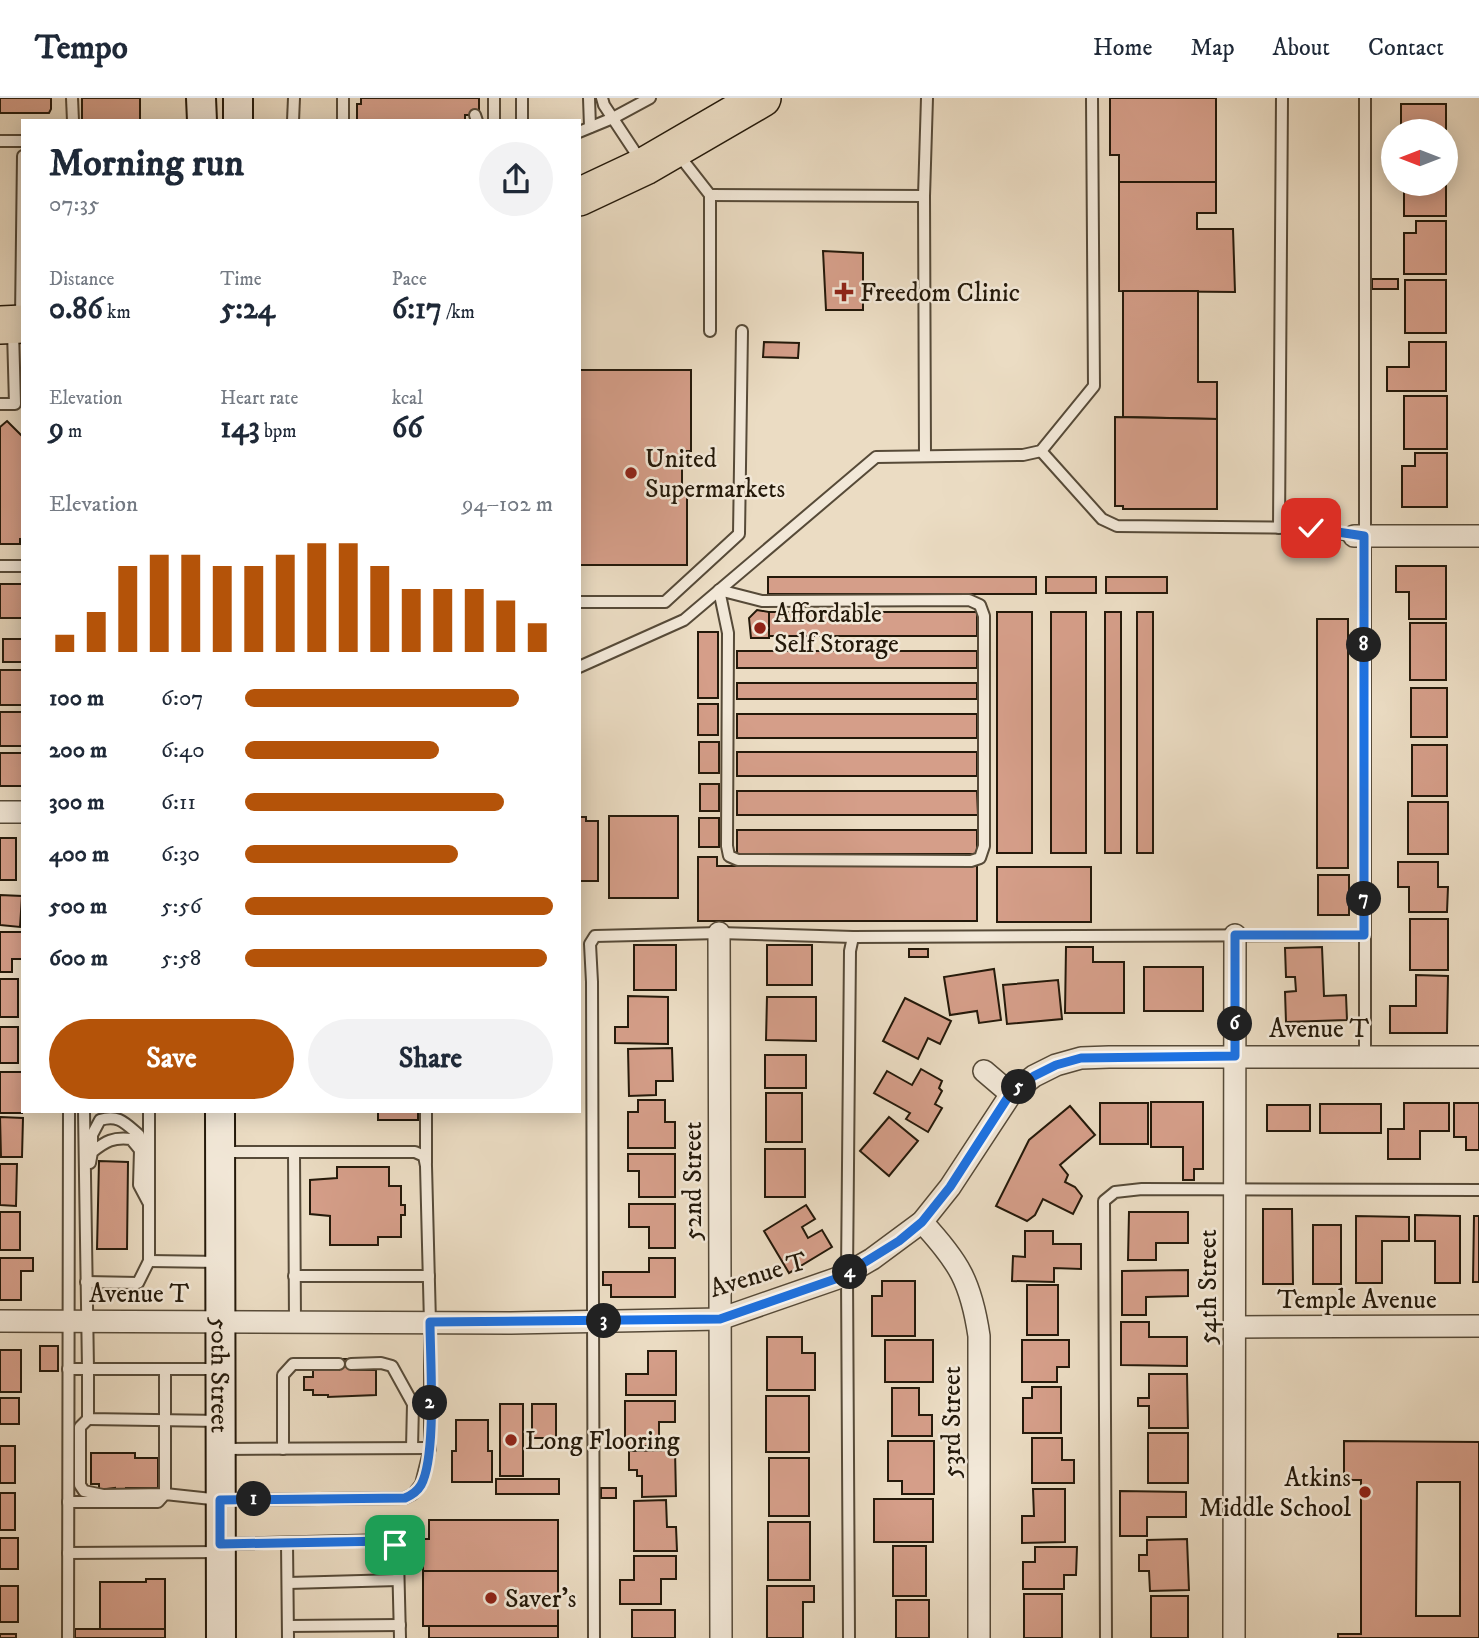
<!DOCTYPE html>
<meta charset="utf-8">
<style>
:root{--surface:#fff;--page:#f2f2f3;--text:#1f2937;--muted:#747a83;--line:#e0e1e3;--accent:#b45309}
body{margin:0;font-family:"IM FELL DW Pica",serif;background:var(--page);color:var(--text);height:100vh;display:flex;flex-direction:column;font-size:26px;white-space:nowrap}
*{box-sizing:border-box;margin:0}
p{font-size:23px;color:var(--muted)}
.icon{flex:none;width:38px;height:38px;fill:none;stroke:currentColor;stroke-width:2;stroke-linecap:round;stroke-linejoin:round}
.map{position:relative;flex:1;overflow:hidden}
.panel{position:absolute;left:21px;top:21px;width:560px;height:994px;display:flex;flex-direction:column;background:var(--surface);border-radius:0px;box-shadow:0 4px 18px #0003}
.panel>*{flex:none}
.needle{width:46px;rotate:270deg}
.tools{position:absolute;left:1381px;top:21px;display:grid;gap:14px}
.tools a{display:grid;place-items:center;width:77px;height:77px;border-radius:50%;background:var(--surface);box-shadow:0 4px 18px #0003;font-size:35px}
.pin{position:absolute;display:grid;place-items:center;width:60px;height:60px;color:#fff;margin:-30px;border-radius:14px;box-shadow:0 4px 10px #0006}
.km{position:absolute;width:35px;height:35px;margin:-18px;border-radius:50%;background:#222;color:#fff;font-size:19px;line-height:35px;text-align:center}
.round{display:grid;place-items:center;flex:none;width:74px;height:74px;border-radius:37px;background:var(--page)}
.summary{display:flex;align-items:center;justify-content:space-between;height:119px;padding:0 28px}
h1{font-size:38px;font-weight:700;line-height:52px}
.metrics{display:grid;grid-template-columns:repeat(3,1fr);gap:10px;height:119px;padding:7px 28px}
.metrics div{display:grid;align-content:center}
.metrics b{font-size:30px;font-weight:700}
.metrics small{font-size:19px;font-weight:400}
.metrics p{font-size:19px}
.chart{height:196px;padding:14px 28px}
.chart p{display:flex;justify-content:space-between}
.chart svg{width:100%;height:126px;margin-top:7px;stroke:var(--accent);stroke-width:6}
.button{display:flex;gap:14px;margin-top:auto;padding:14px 28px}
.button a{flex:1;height:80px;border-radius:42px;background:var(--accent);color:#fff;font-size:28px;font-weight:700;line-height:80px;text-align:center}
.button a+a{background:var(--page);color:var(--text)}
ul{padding:0 28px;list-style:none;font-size:23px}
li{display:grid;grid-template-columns:112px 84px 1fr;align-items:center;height:52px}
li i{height:18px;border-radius:9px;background:var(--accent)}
header{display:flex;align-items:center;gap:42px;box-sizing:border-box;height:98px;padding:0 35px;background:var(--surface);border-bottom:2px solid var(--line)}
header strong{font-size:33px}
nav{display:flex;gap:38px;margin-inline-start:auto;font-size:24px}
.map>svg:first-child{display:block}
</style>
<header>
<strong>Tempo</strong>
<nav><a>Home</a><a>Map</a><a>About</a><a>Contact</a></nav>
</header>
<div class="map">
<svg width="1479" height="1540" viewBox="0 0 1479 1540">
<rect width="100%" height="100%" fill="#ebdcc3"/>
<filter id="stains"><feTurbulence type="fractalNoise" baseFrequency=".00286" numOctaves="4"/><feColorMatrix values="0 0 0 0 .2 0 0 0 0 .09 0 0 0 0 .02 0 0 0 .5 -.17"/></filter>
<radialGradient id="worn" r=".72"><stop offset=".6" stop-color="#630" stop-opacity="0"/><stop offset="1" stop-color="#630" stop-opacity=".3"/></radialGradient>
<g fill="#d59e89" stroke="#24190a" stroke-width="2" fill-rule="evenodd">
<path d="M0 0H51V11L49 15H0Z"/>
<rect x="82" y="0" width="58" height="23"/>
<path d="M361 0H479V17H465V23H357V6H361Z"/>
<path d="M1110 0H1216V84H1119V57H1110Z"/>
<path d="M1401 6H1446V59V33H1401Z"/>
<path d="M1446 64V118H1404V86H1446Z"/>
<path d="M1119 84H1216V115H1197V131H1233L1235 194 1119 193Z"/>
<path d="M1416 123H1446V176H1404V135H1416Z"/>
<path d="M823 153 863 155V212H826Z"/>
<rect x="1372" y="181" width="26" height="10"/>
<rect x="1405" y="182" width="41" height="53"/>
<path d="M1123 193H1198V284H1217V321L1123 319Z"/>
<path d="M764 244 799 245 798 260 763 259Z"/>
<path d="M1409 244H1446V293H1387V269H1409Z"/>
<path d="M579 272H691V353H682V397H687V467H579Z"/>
<rect x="1404" y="298" width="43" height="53"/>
<path d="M1115 319 1217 321V411H1123V408H1115Z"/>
<path d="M7 323 23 339V441H20V446H0V329Z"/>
<path d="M1415 355H1447V409H1402V368H1415Z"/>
<path d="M1396 468H1446V521H1409V494H1396Z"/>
<rect x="768" y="479" width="268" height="17"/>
<rect x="1046" y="479" width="50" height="16"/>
<rect x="1106" y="479" width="61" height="16"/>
<rect x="0" y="486" width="23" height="34"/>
<path d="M757 512 769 514V540H751L749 520Z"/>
<rect x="769" y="514" width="208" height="24"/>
<rect x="997" y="514" width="35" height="241"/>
<rect x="1051" y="514" width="35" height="241"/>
<rect x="1105" y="514" width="16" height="241"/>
<rect x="1137" y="514" width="16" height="241"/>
<rect x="1317" y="521" width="31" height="249"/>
<rect x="1410" y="525" width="36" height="57"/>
<rect x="698" y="534" width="20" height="66"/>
<rect x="3" y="541" width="20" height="23"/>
<rect x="737" y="553" width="240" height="17"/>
<rect x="0" y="572" width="23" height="35"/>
<rect x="737" y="585" width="240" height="16"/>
<rect x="1411" y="590" width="36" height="49"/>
<rect x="698" y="606" width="20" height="31"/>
<rect x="0" y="614" width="23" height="34"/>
<rect x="737" y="616" width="240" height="24"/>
<rect x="699" y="644" width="20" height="31"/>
<rect x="1412" y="647" width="35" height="51"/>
<rect x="737" y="654" width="240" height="24"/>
<rect x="0" y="655" width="23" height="33"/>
<rect x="700" y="686" width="19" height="27"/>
<path d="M737 693H977L978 717H737Z"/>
<rect x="1408" y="704" width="40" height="52"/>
<rect x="609" y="718" width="69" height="82"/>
<path d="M579 719H586V723H598V783H579Z"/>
<rect x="699" y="720" width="20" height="29"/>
<rect x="737" y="732" width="240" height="24"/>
<rect x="0" y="740" width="16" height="42"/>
<path d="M698 759H717V768H977V823H698Z"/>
<path d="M1398 764H1438V789H1448L1447 814H1409V789H1398Z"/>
<rect x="997" y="769" width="94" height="55"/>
<rect x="1318" y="777" width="31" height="40"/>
<path d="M0 797 22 798 20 829 0 827Z"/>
<rect x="1410" y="821" width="38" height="51"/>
<path d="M0 834H23V861H12V874H0Z"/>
<rect x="634" y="847" width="42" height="45"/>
<rect x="767" y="847" width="45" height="40"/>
<path d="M1066 849H1093V864H1124V915H1065Z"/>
<path d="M1322 849 1324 898 1346 897 1347 922 1286 924 1285 894 1296 893 1295 879H1286L1285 850Z"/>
<rect x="909" y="851" width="19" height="8"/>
<rect x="1144" y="869" width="59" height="44"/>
<path d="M994 871 1001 922 979 925 977 913 950 917 944 879Z"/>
<path d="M1416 877 1448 878 1447 935H1390V908H1416Z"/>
<rect x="0" y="881" width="18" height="38"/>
<path d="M1058 882 1062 921 1007 926 1003 887Z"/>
<path d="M628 898 668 899V946L615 945V929H628Z"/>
<path d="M767 899H816V943L766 942Z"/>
<path d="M905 900 951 923 940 946 928 940 918 961 883 943Z"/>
<rect x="0" y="929" width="18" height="36"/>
<path d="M672 950 673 983H656V997L629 998 628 951Z"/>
<rect x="765" y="957" width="41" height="33"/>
<path d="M921 971 942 983 939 990 942 993 935 1006 942 1010 928 1034 906 1021 910 1015 874 995 887 973 912 987Z"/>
<rect x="0" y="974" width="22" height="41"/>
<rect x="766" y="995" width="36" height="49"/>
<path d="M638 1002H665V1024H675V1050H628V1014H638Z"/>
<path d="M1151 1004H1203V1071H1194V1082H1183V1049H1151Z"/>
<rect x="1100" y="1005" width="48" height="41"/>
<path d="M1404 1005H1449V1033H1420V1061H1388V1031H1404Z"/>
<path d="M1454 1005H1479V1052H1466V1039H1454Z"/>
<rect x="1320" y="1006" width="61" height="29"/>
<rect x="1267" y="1007" width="43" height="26"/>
<path d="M1070 1008 1095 1037 1060 1067 1068 1077 1065 1084 1075 1089 1082 1098 1073 1116 1043 1101 1035 1117 1027 1123 996 1108 1029 1042Z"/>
<rect x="378" y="1013" width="40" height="9"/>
<path d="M0 1019 23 1020 22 1059H1Z"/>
<path d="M889 1019 918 1043 889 1078 860 1053Z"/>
<rect x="765" y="1051" width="40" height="48"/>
<path d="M628 1056H675V1099H639V1073H628Z"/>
<path d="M99 1063 128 1064 127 1151H97Z"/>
<path d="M0 1066H17L16 1108 0 1107Z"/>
<path d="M337 1069H389V1088H401V1107H405V1117H401V1139H378V1147H330V1118L310 1116V1082L337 1080Z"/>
<path d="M629 1106H675V1150H649V1129H629Z"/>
<path d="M806 1107 815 1121 802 1129 808 1140 822 1132 832 1149 789 1175 764 1133Z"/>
<path d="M1263 1111H1292L1293 1186H1263Z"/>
<rect x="0" y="1114" width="20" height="38"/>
<path d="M1129 1114H1188V1145H1156V1162H1128Z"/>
<path d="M1415 1117 1460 1118V1185H1435V1143H1415Z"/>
<path d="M1356 1118 1409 1119V1143H1382V1185H1356Z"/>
<path d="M1474 1118H1479V1184H1473Z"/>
<rect x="1313" y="1127" width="28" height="59"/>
<path d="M1025 1133H1053V1146H1081V1171L1054 1170V1184L1012 1183 1013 1158 1025 1159Z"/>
<path d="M0 1160H33V1173H21V1202H0Z"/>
<path d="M649 1160H675V1199H611V1187H603V1174H649Z"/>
<path d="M1188 1172V1198L1146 1199V1217H1122V1173Z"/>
<path d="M882 1183H915V1238H872V1198H882Z"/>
<rect x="1027" y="1187" width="31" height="50"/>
<path d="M1121 1224H1149V1239H1187V1268L1121 1267Z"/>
<path d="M767 1239H802V1255H815V1292H767Z"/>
<rect x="885" y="1242" width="48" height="42"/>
<path d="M1022 1242H1069V1269H1057V1284H1022Z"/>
<rect x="40" y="1248" width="18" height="25"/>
<rect x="0" y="1252" width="21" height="42"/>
<path d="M648 1253H676V1297H626V1276H648Z"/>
<path d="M339 1261H351V1272H376V1297L328 1299V1297H313V1292H304V1279H313V1272H339Z"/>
<path d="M1149 1276H1187L1188 1330H1149V1308H1138V1300H1149Z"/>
<path d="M1032 1289H1061V1335H1023V1300H1032Z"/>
<path d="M892 1290H919V1317H932V1338H892Z"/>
<rect x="766" y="1298" width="43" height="56"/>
<rect x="0" y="1300" width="19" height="26"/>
<path d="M625 1303H675V1324H659V1348H625Z"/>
<rect x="500" y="1306" width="23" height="72"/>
<rect x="532" y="1306" width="24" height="34"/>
<path d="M456 1322H488V1353H492V1384H452V1353H456Z"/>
<rect x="1148" y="1335" width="40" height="50"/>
<path d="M1032 1340H1062V1362H1074V1385H1032Z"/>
<path d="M888 1343H934V1396H902V1383H888Z"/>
<path d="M1344 1343 1479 1344V1540H1338V1536H1361V1382H1344ZM1417 1384H1460V1518H1416Z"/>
<rect x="0" y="1348" width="15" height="37"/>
<path d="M675 1352 676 1398 642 1399V1378H637V1372H629V1353Z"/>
<path d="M91 1355H135V1360H158V1390H126V1393H115V1390L99 1392V1386H91Z"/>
<rect x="769" y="1360" width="40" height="58"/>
<rect x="496" y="1381" width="63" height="15"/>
<rect x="601" y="1390" width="15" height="10"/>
<path d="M1033 1391H1065V1444L1022 1445V1418H1034Z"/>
<path d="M1120 1393 1186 1394V1419H1147V1438H1120Z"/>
<rect x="0" y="1395" width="15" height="37"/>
<rect x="874" y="1401" width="59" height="43"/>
<path d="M666 1402 667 1429H676L677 1453H634V1403Z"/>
<path d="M429 1422H558V1473H423V1441H429Z"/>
<rect x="768" y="1424" width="42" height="58"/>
<rect x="0" y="1440" width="18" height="31"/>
<path d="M1187 1441 1189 1492 1150 1493 1149 1473H1139V1457H1147V1442Z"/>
<rect x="893" y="1448" width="33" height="50"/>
<path d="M1035 1449H1077L1076 1477H1064V1491H1023V1464H1035Z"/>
<path d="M634 1458H676V1481H661V1506H620V1482H634Z"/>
<rect x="423" y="1473" width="135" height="55"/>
<path d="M146 1481H165V1531H100V1484H146Z"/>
<rect x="0" y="1488" width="18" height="36"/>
<path d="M767 1488H814V1504H803V1540H767Z"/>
<rect x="1024" y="1496" width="38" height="44"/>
<rect x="1151" y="1498" width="37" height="42"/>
<rect x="896" y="1502" width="33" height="38"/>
<rect x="632" y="1512" width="43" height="28"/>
<rect x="429" y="1528" width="129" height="12"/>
<rect x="75" y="1531" width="90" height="9"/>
<rect x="0" y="1536" width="16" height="4"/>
</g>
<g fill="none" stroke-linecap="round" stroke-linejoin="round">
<defs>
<g id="lane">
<path d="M72 0 73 23"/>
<path d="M494 0V23"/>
<path d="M522 0V23"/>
<path d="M589 0 590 29"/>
<path d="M602 0 604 7 641 63"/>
<path d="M475 17 477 23"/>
<path d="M293 23 294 0"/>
<path d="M343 23V0"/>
<path d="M579 34 613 20 650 0"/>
<path d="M0 43H23"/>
<path d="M678 56 710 97V233"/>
<path d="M710 97 924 98"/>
<path d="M21 219 23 58"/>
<path d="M0 306H15L13 233"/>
<path d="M1041 353 1102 421 1117 428 1311 430 1354 438"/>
<path d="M925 357 924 98 927 0"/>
<path d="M1279 430 1282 0"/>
<path d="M0 468H23"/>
<path d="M719 492 762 503 969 502 980 507 984 518V748L980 760 971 763 738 762 729 758 727 748 728 535Z"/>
<path d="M579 504H665L739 436 742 233"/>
<path d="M579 569 684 522 876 359 1023 357 1041 353 1094 288 1092 0"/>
<path d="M1365 958V0"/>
<path d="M426 1013V1065"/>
<path d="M92 1054V1037L100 1022C118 1016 125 1025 139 1037L140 1052"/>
<path d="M294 1054 295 1224"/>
<path d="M90 1065 92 1054C106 1043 113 1039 131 1041L140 1052 139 1087 148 1104"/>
<path d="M149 1163 220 1164"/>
<path d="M294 1178H429"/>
<path d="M86 1184 138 1185 149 1163V1013"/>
<path d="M351 1266 381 1265 392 1268 413 1306 412 1350"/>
<path d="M68 1271H88L84 1013"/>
<path d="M218 1271H88V1321L221 1323"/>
<path d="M88 1321 80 1329V1387L84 1393 103 1397 165 1396V1271"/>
<path d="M223 1351 430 1350"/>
<path d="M283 1351V1277L293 1266H339"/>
<path d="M68 1404H158L165 1396 221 1402 405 1400 413 1396 421 1386 430 1350V1225L426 1068 424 1058 415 1054H220"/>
<path d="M287 1445 288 1540"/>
<path d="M223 1446 388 1442 395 1447 398 1459 400 1540"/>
<path d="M68 1455 221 1454"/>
<path d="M288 1485 398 1482"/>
<path d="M288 1528 400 1527"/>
<path d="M68 1540 69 1013"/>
<path d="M594 1540 592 884 590 846 595 838 719 835 853 839"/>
<path d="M849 1540 847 1176 850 853 853 839 1365 837"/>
<path d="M1106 1540 1104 1103 1115 1094 1142 1091 1479 1092"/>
</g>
<g id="street">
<path d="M1354 438H1479"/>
<path d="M0 714H23"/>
<path d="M719 835 721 1540"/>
<path d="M984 973 1011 996"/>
<path d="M922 1124C959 1164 971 1184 979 1238V1540"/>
<path d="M0 1223 511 1225 720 1221 841 1179 872 1161 922 1124 950 1089 1011 996 1034 978 1056 967 1081 960 1109 959H1479"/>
<path d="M1235 1229 1479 1228"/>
<path d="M1234 1540 1235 837"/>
</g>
<g id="secondary">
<path d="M201 0 202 23"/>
<path d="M238 23V0"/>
<path id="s1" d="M220 1013 221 1540"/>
</g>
<g id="highway">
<path d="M579 99 645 68 762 0"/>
<path d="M0 227 23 226"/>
</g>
</defs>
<use href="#lane" stroke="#564a38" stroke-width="14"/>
<use href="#street" stroke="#564a38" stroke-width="24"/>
<use href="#secondary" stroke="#24190a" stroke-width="32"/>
<use href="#highway" stroke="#24190a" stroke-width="40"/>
<use href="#lane" stroke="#f2e8d8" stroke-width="10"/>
<use href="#street" stroke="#f2e8d8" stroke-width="21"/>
<use href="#secondary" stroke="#f2e8d8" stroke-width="28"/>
<use href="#highway" stroke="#ebdcc3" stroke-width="37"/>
</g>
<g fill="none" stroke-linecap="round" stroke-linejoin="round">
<defs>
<path id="route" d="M395 1447 388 1443 220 1446V1402L405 1400C412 1397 417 1394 421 1387 437 1358 430 1261 430 1224L720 1221 841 1179 899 1143 922 1124 950 1089 1010 996 1034 978 1056 967 1081 960 1235 958V837H1364V438L1311 430"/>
</defs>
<use href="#route" stroke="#fff" stroke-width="14"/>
<use href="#route" stroke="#1a73e8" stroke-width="9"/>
</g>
<g fill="#8f2418" stroke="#f2e8d8" stroke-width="2.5">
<path d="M840.5 183.5h7v7h7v7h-7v7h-7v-7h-7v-7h7z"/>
<circle cx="631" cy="375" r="7"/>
<circle cx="760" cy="530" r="7"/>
<circle cx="511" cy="1342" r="7"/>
<circle cx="1365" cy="1394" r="7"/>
<circle cx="491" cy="1500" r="7"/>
</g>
<g text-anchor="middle" stroke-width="5" stroke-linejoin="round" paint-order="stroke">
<g font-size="26" fill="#24190a" stroke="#f2e8d8" text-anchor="start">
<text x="860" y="203">Freedom Clinic</text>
<text x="645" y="369">United<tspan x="645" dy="30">Supermarkets</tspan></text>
<text x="774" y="524">Affordable<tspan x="774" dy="30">Self Storage</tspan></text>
<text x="525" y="1351">Long Flooring</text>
<text x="1351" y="1388" text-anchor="end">Atkins<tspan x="1351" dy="30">Middle School</tspan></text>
<text x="505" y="1509">Saver's</text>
</g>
<g font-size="26" fill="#24190a" stroke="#f2e8d8">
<text x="1319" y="939">Avenue T</text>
<text transform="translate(692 1083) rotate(-90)" y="9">52nd Street</text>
<text transform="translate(758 1176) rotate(-17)" y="9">Avenue T</text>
<text transform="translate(1207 1189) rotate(-90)" y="9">54th Street</text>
<text x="139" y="1204">Avenue T</text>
<text x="1357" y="1210">Temple Avenue</text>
<text dy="9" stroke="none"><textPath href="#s1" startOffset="264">50th Street</textPath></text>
<text transform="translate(951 1324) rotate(-90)" y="9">53rd Street</text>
</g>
</g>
<rect width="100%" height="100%" filter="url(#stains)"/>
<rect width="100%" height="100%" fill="url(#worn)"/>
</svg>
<div class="tools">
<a><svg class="needle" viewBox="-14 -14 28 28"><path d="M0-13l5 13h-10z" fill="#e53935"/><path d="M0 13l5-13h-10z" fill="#747a83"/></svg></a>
</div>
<div class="pin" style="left:395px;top:1447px;background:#1e9e55"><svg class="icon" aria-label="arrive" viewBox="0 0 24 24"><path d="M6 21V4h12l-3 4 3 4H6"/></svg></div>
<div class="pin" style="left:1311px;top:430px;background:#d93025"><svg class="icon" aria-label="check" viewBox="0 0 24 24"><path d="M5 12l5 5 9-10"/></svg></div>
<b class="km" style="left:254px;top:1401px">1</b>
<b class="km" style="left:430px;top:1305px">2</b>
<b class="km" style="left:604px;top:1223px">3</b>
<b class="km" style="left:850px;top:1174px">4</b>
<b class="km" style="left:1019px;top:989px">5</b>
<b class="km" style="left:1235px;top:926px">6</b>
<b class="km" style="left:1364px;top:801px">7</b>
<b class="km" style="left:1364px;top:547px">8</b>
<section class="panel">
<div class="summary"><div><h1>Morning run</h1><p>07:35</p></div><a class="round"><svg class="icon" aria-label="share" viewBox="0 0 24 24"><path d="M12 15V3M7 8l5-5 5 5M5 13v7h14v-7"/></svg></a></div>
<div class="metrics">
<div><p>Distance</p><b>0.86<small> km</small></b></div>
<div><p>Time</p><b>5:24</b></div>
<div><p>Pace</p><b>6:17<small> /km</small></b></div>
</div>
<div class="metrics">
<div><p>Elevation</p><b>9<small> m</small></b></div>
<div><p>Heart rate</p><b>143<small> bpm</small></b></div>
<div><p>kcal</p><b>66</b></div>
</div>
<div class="chart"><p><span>Elevation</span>94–102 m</p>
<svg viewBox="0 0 160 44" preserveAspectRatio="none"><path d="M5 44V38M15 44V30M25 44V14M35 44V10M45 44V10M55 44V14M65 44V14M75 44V10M85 44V6M95 44V6M105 44V14M115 44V22M125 44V22M135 44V22M145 44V26M155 44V34"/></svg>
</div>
<ul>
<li><b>100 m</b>6:07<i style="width:89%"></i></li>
<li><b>200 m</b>6:40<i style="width:63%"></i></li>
<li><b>300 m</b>6:11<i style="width:84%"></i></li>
<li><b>400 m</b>6:30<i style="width:69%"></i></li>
<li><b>500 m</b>5:56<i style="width:100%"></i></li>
<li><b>600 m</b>5:58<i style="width:98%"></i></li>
</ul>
<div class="button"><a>Save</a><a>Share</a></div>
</section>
</div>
